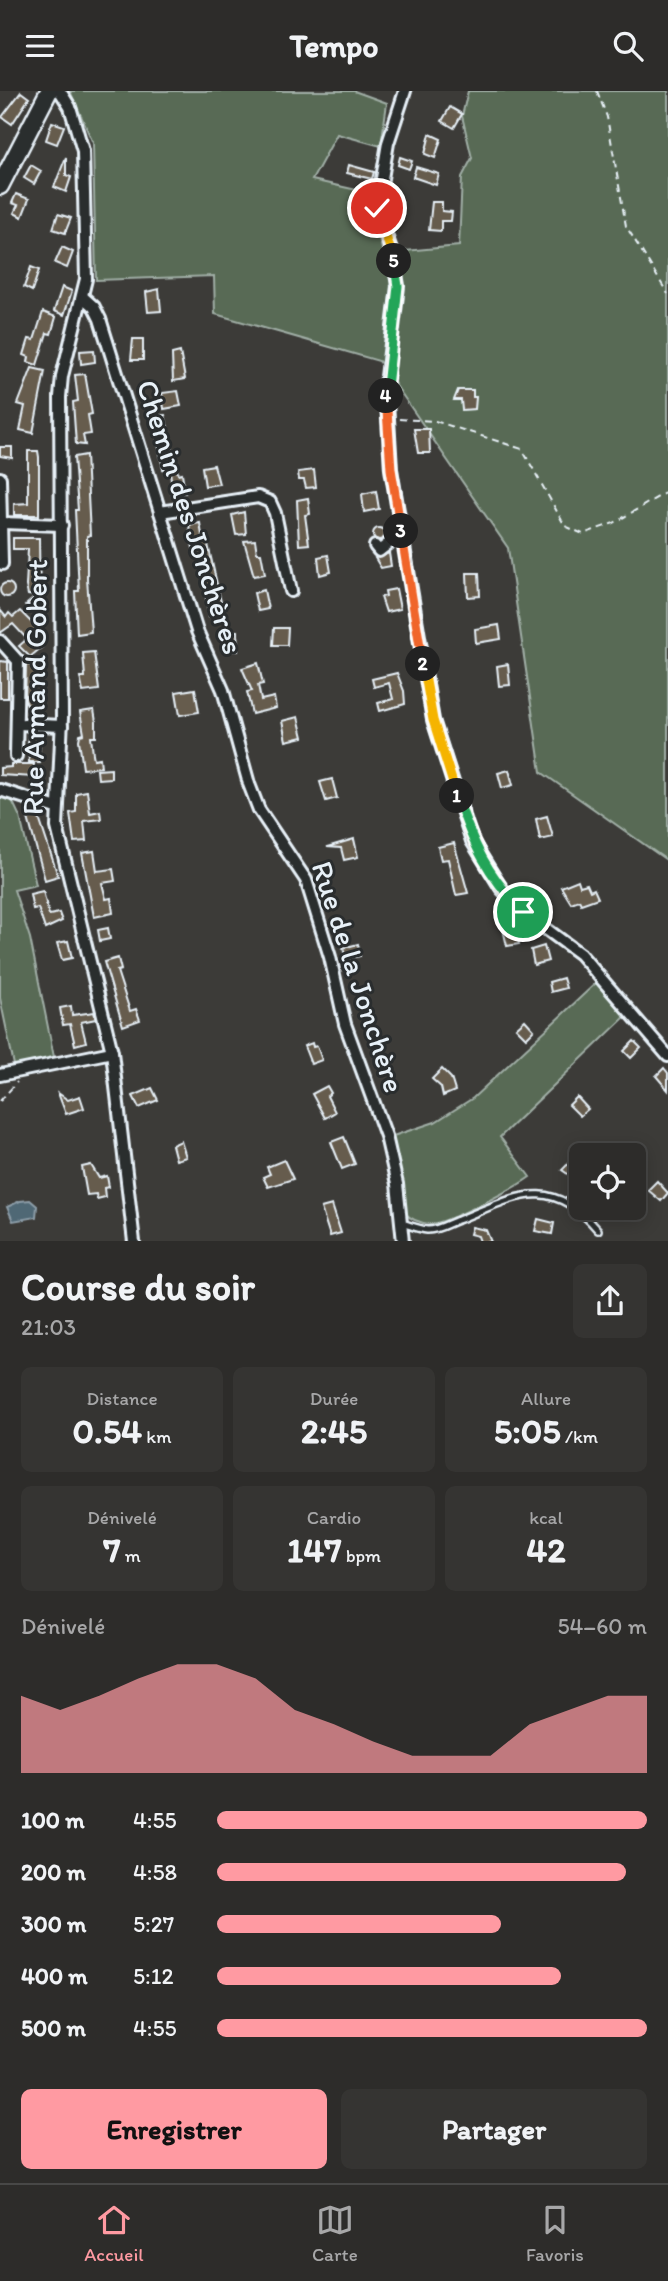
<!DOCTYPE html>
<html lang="fr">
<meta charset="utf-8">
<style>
:root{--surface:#2d2c2a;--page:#353432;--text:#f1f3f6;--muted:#a7a7a8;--line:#484847;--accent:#ff9aa2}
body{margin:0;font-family:Itim,sans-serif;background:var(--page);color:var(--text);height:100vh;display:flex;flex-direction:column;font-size:26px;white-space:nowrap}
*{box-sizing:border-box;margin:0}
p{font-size:23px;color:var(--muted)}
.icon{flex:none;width:38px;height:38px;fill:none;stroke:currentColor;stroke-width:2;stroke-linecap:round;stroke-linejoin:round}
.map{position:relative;height:1150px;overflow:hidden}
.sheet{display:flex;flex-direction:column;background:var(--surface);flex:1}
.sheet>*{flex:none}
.buttons{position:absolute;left:569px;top:1052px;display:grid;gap:14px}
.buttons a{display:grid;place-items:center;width:77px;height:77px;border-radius:10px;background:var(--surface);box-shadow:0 4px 18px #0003,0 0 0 2px var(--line);font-size:35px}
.pin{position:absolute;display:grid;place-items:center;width:60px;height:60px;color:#fff;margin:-30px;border:4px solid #fff;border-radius:50%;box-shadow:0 2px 7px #0007}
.km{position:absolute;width:35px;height:35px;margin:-18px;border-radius:50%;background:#222;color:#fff;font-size:19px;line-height:35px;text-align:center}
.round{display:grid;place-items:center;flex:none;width:74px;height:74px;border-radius:10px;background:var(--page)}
.overview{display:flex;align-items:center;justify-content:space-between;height:119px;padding:0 21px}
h1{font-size:38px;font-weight:800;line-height:52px}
.figures{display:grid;grid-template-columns:repeat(3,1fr);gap:10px;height:119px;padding:7px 21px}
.figures div{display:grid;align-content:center;border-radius:10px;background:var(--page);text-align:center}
.figures b{font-size:35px;font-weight:800}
.figures small{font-size:19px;font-weight:400}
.figures p{font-size:19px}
.chart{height:196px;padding:14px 21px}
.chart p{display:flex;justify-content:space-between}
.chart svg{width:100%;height:126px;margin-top:7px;fill:var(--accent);opacity:.7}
.action{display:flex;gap:14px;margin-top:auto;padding:14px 21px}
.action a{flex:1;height:80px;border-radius:10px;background:var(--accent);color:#111;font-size:28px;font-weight:800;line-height:80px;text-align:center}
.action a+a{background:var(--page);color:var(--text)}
ul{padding:0 21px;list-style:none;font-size:23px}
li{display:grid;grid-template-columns:112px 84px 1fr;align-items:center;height:52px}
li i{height:18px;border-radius:9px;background:var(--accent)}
header{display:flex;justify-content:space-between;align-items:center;height:91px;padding:0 21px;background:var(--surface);font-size:32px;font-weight:800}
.menu{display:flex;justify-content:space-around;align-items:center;height:98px;border-top:2px solid var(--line);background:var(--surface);font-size:19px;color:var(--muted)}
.menu a{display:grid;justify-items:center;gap:4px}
.menu .on{color:var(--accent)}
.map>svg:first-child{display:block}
</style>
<header><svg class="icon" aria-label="menu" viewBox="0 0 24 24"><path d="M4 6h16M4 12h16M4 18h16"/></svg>Tempo<svg class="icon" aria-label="search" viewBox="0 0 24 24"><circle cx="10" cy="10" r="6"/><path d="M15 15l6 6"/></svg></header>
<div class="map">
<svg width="668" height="1151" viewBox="0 0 668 1151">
<rect width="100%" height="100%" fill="#3c3b38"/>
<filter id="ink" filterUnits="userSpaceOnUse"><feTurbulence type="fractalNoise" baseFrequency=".0143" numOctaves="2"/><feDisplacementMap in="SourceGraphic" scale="14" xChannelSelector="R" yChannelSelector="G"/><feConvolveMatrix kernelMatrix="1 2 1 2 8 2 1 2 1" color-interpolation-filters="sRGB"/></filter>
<g filter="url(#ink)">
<g fill="#586a54" stroke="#a0aea6" stroke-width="2">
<path d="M70 0H354L387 12 381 55 337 43 312 89 366 101 383 162 459 155 462 86 472 67 462 25 468 0H668V770L541 681 508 457 379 270 215 223 214 185 96 189 93 52Z"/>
<path d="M0 705 11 707 20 726 36 794 14 799 30 847 54 966 15 979 0 907Z"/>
<path d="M597 891 625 926 500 1046 530 1086C515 1097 446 1133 430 1133 421 1132 411 1129 405 1122L393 1045 435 1031 473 1007Z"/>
</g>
<path fill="#506774" stroke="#8d9ea9" stroke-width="2" d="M30 1109 37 1115 36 1126 13 1130 7 1116 20 1110Z"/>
<g fill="#665c4e" stroke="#e8f1f8" stroke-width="2">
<path d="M21 1 29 7 12 33 2 26Z"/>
<path d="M450 16 462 23 454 37 442 30Z"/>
<path d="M52 31 64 35 57 53 46 49Z"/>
<path d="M430 43 441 48 435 67 425 63Z"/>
<path d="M66 66V84L71 86 66 101 54 96Z"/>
<path d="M400 66 412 70 409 78 398 74Z"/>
<path d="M31 74 41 80 34 93 24 87Z"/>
<path d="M349 74 374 81 372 88 347 82Z"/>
<path d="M416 76 439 83 436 94 413 86Z"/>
<path d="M16 103 29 108 22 126 14 122 18 114 12 112Z"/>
<path d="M432 111H442V120L452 121 451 130H441V140L429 139Z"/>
<path d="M58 123 71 127 65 142 53 138Z"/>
<path d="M62 156 73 161 67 177 55 172Z"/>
<path d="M31 176 39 179 32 200 24 196Z"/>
<path d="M62 196 72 200 64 224 54 220Z"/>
<path d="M159 198 161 220 148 221 146 201Z"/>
<path d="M43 221 56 226 51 243 47 242 37 274 28 271 29 266 24 264 29 248 34 249Z"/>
<path d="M133 248H143V269H131Z"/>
<path d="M94 259 95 271 81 273 80 260Z"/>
<path d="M180 261 185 288 173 290 172 263Z"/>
<path d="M32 277 45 280 33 342 20 339 25 315 18 313Z"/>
<path d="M85 283 92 323 88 324 91 343 83 344 85 354 76 353 73 311 78 310 75 284Z"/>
<path d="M458 299H473V306H476L475 318 462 319 461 309H454Z"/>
<path d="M178 300 181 315 164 318 162 302Z"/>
<path d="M165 324 178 383 182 382 185 402 172 404 170 377 163 378 153 325Z"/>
<path d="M414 338H429L430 362H418Z"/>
<path d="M0 356H12V367L0 365Z"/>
<path d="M28 360H38L39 366V424H14V413L28 412Z"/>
<path d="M86 364 90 444 87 445V488L91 541 77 543 75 500H79L75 419H78L74 366Z"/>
<path d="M214 374 219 393 205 395 202 376Z"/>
<path d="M314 379 316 396 306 397 304 389H299L298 381Z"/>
<path d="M376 400 379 418 364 421 362 403Z"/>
<path d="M308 407 310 423 305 424 309 453 299 454 297 409Z"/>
<path d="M244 421 246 443 236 444 232 424Z"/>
<path d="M200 432 203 450 207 449 221 511V522L209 525 200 469 193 457 189 434Z"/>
<circle cx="379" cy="443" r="6"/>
<path d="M13 447H39L40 515 26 514 36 505 28 504 26 495 28 458H13Z"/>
<path d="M255 449 257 462H261L265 483 254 485 244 450Z"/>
<path d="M389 462 391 475 381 477 375 467Z"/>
<path d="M328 464 331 481 320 484 318 466Z"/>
<path d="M467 482H479L480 505 468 506Z"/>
<circle cx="7" cy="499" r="7"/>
<path d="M396 498 400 518 386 521 381 506 386 505 385 500Z"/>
<path d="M264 499 268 518 258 520 254 502Z"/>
<path d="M0 519 6 526 9 522 13 526 20 520 41 541 34 548 42 556 30 566 19 555 27 548 13 533 0 542Z"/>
<path d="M499 534 501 548 476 552 475 538Z"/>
<path d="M274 537H288L287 554H273Z"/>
<path d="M225 540H237L238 560H228Z"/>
<path d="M94 561 99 599 83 601 80 586H85L83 562Z"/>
<path d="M0 570 8 571V607H0Z"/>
<path d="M258 572 263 593 258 594 261 609 274 606 276 617 252 623 247 601 252 600 242 577Z"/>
<path d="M508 573 510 594 499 595 497 575Z"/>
<path d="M26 574H34V578L39 579 40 620 30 619 25 609Z"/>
<path d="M397 582 404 600 405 613 380 620 378 612 393 608 389 592 374 596 372 588Z"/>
<path d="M195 598 199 621 180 624 176 601Z"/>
<path d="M94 619 96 631V646H91L93 663 94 668 100 667 101 676 83 678 79 649 80 644 84 643 80 621Z"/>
<path d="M298 626 303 646 286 650 282 630Z"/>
<path d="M28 645H40L39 671H29Z"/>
<path d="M11 673H34V686L0 684V677L11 676Z"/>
<path d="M111 678V687L98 688 97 679Z"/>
<path d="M509 679 513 694 502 697 498 682Z"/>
<path d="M332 688 337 707 326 710 320 691Z"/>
<path d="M87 700 90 722 100 720 101 728 84 730 86 750 74 751 70 722 76 721V702Z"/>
<path d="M38 724 58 785 45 789 28 727Z"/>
<path d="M547 725 553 746 540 749 536 728Z"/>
<path d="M354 748 358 766 344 769 341 757 327 756Z"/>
<path d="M454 752 468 802 456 804 448 768 441 769 438 756Z"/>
<path d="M94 760 97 780 113 778 115 790 102 792 106 808 111 807 113 822 94 826 82 762Z"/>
<path d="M578 789 580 795 587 793 590 800 594 798 598 807 581 813 579 809 571 812 561 796Z"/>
<path d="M43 800 49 824 59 822 62 830 45 838 38 817 33 818 30 803Z"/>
<path d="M515 835 519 853 507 855 503 838Z"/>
<path d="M108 837 110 848 100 850 98 839Z"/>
<path d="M68 850 72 867 62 869 57 852Z"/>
<path d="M358 853 360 865 346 868 343 857Z"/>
<path d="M544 855 548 870 534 874 531 859Z"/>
<path d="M118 867 121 879 117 880 130 920 136 918 140 929 123 935 104 871Z"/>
<path d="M563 887 566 897 551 901 549 891Z"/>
<path d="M71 915 72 924 94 921 96 928 81 931 86 951 75 954 70 933 63 934 60 917Z"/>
<path d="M525 929 534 939 526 947 516 937Z"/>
<path d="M634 950 641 957 631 967 624 960Z"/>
<path d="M312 952 313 956 317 955 322 969 311 973 304 955Z"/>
<path d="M664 977 668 982V999L656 985Z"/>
<path d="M442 978 451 987 455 1000 443 1005 441 996 432 988Z"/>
<path d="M327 995 331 1002 327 1005 335 1021 325 1027 312 1003Z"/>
<path d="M152 997 158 1009 139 1017 133 1005Z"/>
<path d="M58 1002 68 1009 80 1005 84 1017 66 1023Z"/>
<path d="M577 1006 588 1018 580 1025 569 1014Z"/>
<path d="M344 1046 355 1073 342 1078 331 1051Z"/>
<path d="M181 1050 186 1066 176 1069 172 1054Z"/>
<path d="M284 1069 293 1088 268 1096 263 1086 270 1083 267 1076Z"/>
<path d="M571 1070 581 1080 575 1088 562 1079Z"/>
<path d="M91 1074 99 1087 107 1085 109 1096 104 1097 105 1106 97 1108 96 1103 87 1104 82 1076Z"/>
<path d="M657 1090 668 1102 661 1110 648 1099Z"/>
<path d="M332 1114 341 1142 330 1145 321 1117Z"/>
<path d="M538 1128 554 1132 552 1143 535 1140Z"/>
<path d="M472 1136 486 1139 491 1151H480L478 1145 470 1143Z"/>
</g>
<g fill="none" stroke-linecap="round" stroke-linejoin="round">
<defs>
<path id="service" d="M401 1132C409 1134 418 1138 427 1139 437 1140 449 1132 458 1129 516 1106 549 1082 598 1139"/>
<g id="minor">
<path d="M60 0 70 16 83 60 86 188 62 285 60 306 62 627 57 736 112 961 134 1151"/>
<path d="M405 0 388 52 377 117 393 164 398 195 386 294 391 378 433 629 472 750 501 797 523 821 580 863 668 965"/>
<path d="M84 207 94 216 100 228 197 540 223 599 249 693 259 719 306 789 330 866 345 933 386 1045 397 1093 403 1151"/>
<path d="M0 387 2 473"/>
<path d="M160 421 258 406 270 411 275 422 291 500"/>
<path d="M2 432 62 434"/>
<path d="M375 455 379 460 401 443"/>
<path d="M0 550 18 570 16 665"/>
<path d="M18 633 62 635"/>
<path d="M0 699 57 717"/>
<path d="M0 984 112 961"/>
</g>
<path id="secondary" d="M0 95 49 0"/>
</defs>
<use href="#service" stroke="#e8f1f8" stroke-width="10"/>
<use href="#minor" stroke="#e8f1f8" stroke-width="16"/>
<use href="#secondary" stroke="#e8f1f8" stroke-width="21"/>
<g stroke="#e8f1f8" stroke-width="2" stroke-dasharray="7 5" stroke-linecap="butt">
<path d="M597 0 607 26 626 135 668 203"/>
<path d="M399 328 435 330 522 358 565 435 583 443 614 432 668 400"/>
<path d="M0 1010 17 991"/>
</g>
<use href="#service" stroke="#2a2d2e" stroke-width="5"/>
<use href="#minor" stroke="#2a2d2e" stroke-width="10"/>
<use href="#secondary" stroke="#2a2d2e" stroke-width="16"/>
</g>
</g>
<g fill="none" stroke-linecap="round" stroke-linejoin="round" filter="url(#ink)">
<defs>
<path id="split-1" d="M457 705C473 754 487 783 523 821"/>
<path id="split-2" d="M423 573 433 629 457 705"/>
<path id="split-3" d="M401 440 423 573"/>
<path id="split-4" d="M386 305 391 378 401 440"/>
<path id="split-5" d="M386 305 398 195 394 170"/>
<path id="split-6" d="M377 117 394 170"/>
</defs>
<use href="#split-1" stroke="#fff" stroke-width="14"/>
<use href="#split-2" stroke="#fff" stroke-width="14"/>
<use href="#split-3" stroke="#fff" stroke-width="14"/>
<use href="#split-4" stroke="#fff" stroke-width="14"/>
<use href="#split-5" stroke="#fff" stroke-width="14"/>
<use href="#split-6" stroke="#fff" stroke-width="14"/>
<use href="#split-1" stroke="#22a559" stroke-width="9"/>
<use href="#split-2" stroke="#f5b400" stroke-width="9"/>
<use href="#split-3" stroke="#f0652b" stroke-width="9"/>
<use href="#split-4" stroke="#f0652b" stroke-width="9"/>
<use href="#split-5" stroke="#22a559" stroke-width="9"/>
<use href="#split-6" stroke="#f5b400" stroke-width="9"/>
</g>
<g text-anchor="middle" stroke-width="6" stroke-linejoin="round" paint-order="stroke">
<g font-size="30" fill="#e8f1f8" stroke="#2a2d2e">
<text transform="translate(190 426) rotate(72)" y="10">Chemin des Jonchères</text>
<text transform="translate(35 596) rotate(-89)" y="10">Rue Armand Gobert</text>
<text transform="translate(358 886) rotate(72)" y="10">Rue de la Jonchère</text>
</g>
</g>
</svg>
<div class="buttons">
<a><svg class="icon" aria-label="locate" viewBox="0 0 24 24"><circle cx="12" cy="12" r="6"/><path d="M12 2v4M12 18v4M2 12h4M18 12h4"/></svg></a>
</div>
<div class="pin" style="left:523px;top:821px;background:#1e9e55"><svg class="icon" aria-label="arrive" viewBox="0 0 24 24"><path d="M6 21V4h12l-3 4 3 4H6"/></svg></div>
<div class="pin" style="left:377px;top:117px;background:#d93025"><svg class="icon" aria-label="check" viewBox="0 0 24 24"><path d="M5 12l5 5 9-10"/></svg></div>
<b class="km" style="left:457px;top:705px">1</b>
<b class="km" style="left:423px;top:573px">2</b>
<b class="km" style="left:401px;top:440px">3</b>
<b class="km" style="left:386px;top:305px">4</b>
<b class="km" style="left:394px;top:170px">5</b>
</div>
<section class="sheet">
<div class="overview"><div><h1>Course du soir</h1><p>21:03</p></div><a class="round"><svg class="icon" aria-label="share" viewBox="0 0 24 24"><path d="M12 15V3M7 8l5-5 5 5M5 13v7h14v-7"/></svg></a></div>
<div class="figures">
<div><p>Distance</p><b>0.54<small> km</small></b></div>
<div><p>Durée</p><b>2:45</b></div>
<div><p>Allure</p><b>5:05<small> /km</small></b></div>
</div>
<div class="figures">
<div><p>Dénivelé</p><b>7<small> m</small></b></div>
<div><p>Cardio</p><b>147<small> bpm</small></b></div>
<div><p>kcal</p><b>42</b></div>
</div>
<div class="chart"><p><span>Dénivelé</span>54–60 m</p>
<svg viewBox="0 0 160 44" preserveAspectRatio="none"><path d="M0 44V17L10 22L20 17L30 11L40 6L50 6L60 11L70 22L80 27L90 33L100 38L110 38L120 38L130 27L140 22L150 17L160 17V44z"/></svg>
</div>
<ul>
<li><b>100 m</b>4:55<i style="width:100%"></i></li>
<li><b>200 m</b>4:58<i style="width:95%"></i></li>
<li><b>300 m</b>5:27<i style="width:66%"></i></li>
<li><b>400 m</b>5:12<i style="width:80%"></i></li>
<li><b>500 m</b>4:55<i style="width:100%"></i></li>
</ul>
<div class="action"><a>Enregistrer</a><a>Partager</a></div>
</section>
<nav class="menu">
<a class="on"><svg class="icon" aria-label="home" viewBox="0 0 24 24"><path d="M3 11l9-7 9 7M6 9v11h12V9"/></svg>Accueil</a>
<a><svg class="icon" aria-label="map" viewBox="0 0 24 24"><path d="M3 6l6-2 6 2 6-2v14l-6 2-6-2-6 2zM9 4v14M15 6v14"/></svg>Carte</a>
<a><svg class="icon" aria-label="saved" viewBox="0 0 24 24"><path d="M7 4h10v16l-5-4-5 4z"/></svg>Favoris</a>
</nav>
